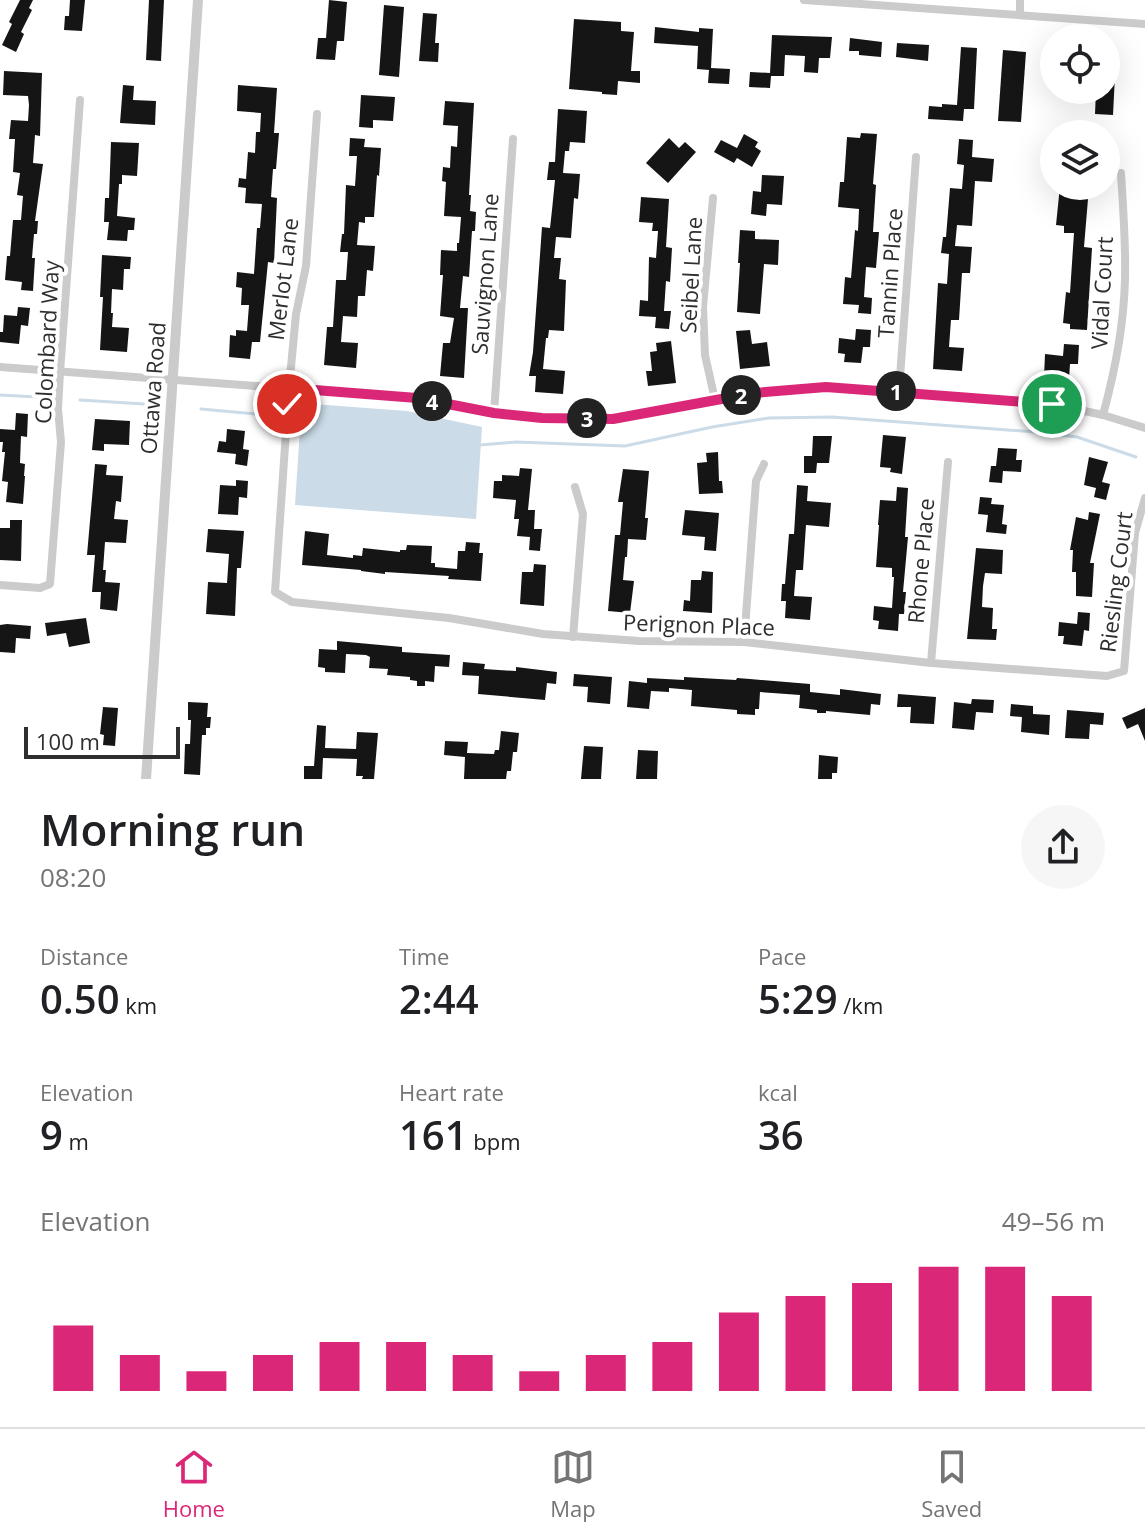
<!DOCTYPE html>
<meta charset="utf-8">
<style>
:root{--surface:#fff;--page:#f6f6f6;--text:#202124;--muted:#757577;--line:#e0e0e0;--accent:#db2777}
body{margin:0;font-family:"Open Sans",sans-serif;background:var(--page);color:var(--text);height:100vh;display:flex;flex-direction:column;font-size:30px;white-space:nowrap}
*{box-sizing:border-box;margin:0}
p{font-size:26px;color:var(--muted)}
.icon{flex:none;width:44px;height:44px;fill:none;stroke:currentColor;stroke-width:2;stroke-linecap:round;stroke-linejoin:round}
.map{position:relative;height:779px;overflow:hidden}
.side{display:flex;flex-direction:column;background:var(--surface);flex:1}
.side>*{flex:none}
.controls{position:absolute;left:1040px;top:24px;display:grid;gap:16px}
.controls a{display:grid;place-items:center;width:80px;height:80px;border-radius:50%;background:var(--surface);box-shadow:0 8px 32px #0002;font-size:40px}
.scale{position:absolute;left:24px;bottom:20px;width:156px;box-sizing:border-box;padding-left:8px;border:4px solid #2e2e2e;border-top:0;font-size:22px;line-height:28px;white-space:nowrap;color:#2e2e2e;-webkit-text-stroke:6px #fff;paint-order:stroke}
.pin{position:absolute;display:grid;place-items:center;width:68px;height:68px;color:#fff;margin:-34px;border:4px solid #fff;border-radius:50%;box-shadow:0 2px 8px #0007}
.km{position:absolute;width:40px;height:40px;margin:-20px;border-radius:50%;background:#222;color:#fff;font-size:22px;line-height:40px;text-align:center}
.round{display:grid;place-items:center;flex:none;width:84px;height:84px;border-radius:42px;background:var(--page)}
.headline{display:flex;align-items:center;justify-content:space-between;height:136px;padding:0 40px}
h1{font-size:44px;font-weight:600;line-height:60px}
.stats{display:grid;grid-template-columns:repeat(3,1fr);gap:12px;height:136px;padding:8px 40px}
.stats div{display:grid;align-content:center}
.stats b{font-size:40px;font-weight:600}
.stats small{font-size:22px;font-weight:400}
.stats p{font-size:22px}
.chart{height:224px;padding:16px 40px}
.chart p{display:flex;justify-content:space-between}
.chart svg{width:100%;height:144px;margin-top:8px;stroke:var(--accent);stroke-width:6}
.tabs{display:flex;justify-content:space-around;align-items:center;height:112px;border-top:2px solid var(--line);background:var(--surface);font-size:22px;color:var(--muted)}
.tabs a{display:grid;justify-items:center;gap:4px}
.tabs .active{color:var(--accent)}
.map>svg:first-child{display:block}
</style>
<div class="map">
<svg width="1145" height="779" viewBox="0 0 1145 779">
<rect width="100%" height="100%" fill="#fff"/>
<path fill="#cbdce8" d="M313 404 407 411 482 427 476 519 295 505 301 413Z"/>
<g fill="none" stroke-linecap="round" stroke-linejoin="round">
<g stroke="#cbdce8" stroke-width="3">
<path d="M0 395 37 397"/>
<path d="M80 400 144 404"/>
<path d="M201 409 266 415"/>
<path d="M480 445 516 442 625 446 712 427 769 418 832 417 1036 432 1077 437 1136 457"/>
</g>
</g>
<g fill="#151515">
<path d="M20 0H33L29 8 32 10 21 32 24 34 16 52 2 45 12 24 9 22Z"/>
<path d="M70 0H85L82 31 64 30 65 16H69Z"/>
<path d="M149 0H164L161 61 146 60Z"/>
<path d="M329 0 347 2 344 41H337L335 60 316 59 318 38H326Z"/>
<path d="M384 5 404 7 399 77 379 75Z"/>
<path d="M423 13 437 14 435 43H439L438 62 419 61Z"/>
<path d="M574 19 621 22V31L634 32 631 71H640V83L618 81 617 95 602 94V92L569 89Z"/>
<path d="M655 27 699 32V28L713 29 711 68 730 69 729 84 708 83 709 70 697 69 698 46 654 43Z"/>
<path d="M772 35 832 37 830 58H819L818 73 804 72 805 56 785 55 784 76H771L770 88 749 87 750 72 770 73Z"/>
<path d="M850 38 882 42 881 57 859 55V51H849Z"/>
<path d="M897 43 929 45 928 61 896 57Z"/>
<path d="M961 47 977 48 974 109H964L963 121 928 119 929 106 942 107V104L957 105Z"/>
<path d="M1003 50 1026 52 1021 122 998 121Z"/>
<path d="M4 71 42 73 40 136 35 135 33 163 43 164 35 221H38L37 234H34L32 258H35L33 291 21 290 22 282 5 280 7 256H10L13 220H21L23 196 17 195 20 173 13 172 15 139H9L11 120 28 121 29 105 28 96 3 95Z"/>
<path d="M1106 74 1115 75 1113 115 1095 114 1096 90H1106Z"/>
<path d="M123 85 134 86 133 100 156 101 155 125 120 123Z"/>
<path d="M238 85 277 88 274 133H279L276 169H273L271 197 277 198 274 263 268 262 260 342H252L250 359 229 357 230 335 236 336V330L247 331 249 305H241L242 288 236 287 237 272 254 274 257 228H260L262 204 245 203 246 188 238 187 239 178 246 179 248 152 255 153 256 132H260L261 113 237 111Z"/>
<path d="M361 95 395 97 393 121 373 120V128L359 127Z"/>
<path d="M445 101 474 103 469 195H471L470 211 476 212 475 231H472L469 277 463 276 460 308H468L464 378 440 376 443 343H450L454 318 440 316 443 275H440L441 250 457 251V243H459L461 217 444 216 446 182 442 181 443 167 450 168 451 146 457 147 458 126 443 125Z"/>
<path d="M558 109 587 111 585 143 570 142 569 151H565L563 173 580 174 578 199 574 198 571 238 556 237 554 258H561L559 279 566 280 564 331 549 330 548 338H546L543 369 565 371 563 394 535 392 536 376H529L533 352 542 227 550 228 552 210 555 180H547L549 162H555Z"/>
<path d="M861 133 877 134 873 184 876 185 873 232H879L876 268 866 267 864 297 872 298 871 314 858 313 859 305 843 304 845 277 851 278 855 230 858 231 859 209 838 207 840 182H844L847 137 860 138Z"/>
<path d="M744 134 758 142 755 147 761 151 752 167 737 158 734 163 714 152 721 140 737 148Z"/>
<path d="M350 138 365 139 364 147 381 148 379 176 377 175 374 217H365V223L359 222 357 245 375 246 373 271 367 270 365 296H358L357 317 343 316 341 342 358 343 356 368 324 365 327 327H333L336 280H346L348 252H340L342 234H344L346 185 355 186 357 156H349Z"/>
<path d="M669 138 679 148 685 142 696 152 668 183 646 163Z"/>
<path d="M959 139 973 140 972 157 994 159 992 182 975 181 972 226 957 225 955 246 972 247 970 273H962L959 320H951L949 347 964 348 962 371 933 369 938 283 947 284 949 254 941 253 943 237H946L950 188 962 189 964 165 957 164Z"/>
<path d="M111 142 139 143 137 176 122 175V184H119L117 216 135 218 134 230H128L127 241 107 240 109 222H104L105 198H109Z"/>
<path d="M762 175 784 176 782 205 767 204 766 216 751 214 753 191 761 192Z"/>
<path d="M1060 186H1078L1077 198 1088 199 1084 247 1092 248 1087 330 1070 329V324L1063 323 1066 292 1070 293 1074 233H1064V226L1056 225Z"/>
<path d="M641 197 669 199 666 247 672 248 670 282 666 281 664 311H671L669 329 655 328 656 317 639 316 640 300 648 301 649 257 656 258 658 231H652L653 223 639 222Z"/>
<path d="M740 230 755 231V239L779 240 778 265 764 264 760 314 737 312 740 263H738Z"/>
<path d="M102 255 131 257 130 269H124L123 290 112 289 111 313H113L112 327 129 328 127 352 100 350 103 297H100Z"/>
<path d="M18 307 30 308 28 326 21 325 19 344 0 342V332H3L4 315 17 316Z"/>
<path d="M856 329 871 330 870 347H863L861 363 844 362 845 354 838 353 839 338 855 340Z"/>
<path d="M750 330 752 344 767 342 770 366 740 369 736 331Z"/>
<path d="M671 341 676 383 648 386 646 371H652L650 352 657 351 656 343Z"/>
<path d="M1064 344 1079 345 1078 364H1070L1069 379 1044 377 1045 354 1063 356Z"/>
<path d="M16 413 28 414 27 437 21 436 20 463 25 464 24 476H25L23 504 6 502 8 482 2 481 5 452H2L3 442H0V429L15 430Z"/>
<path d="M95 419 130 421 129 445 104 444V451L92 450Z"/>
<path d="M227 429 245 431 243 449 249 450 247 466 235 464 236 454 217 452 219 441 226 442Z"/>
<path d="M883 435 906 437 902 474 890 472 891 468 880 467Z"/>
<path d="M813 436H832L829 463H817L816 473H804V456H812Z"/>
<path d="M998 448 1017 449 1016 460H1022L1021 472 1003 471 1002 483 989 482 991 466H996Z"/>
<path d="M718 452 719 481H722L723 493 699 494 697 463 707 462 706 453Z"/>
<path d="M1089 457 1108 462 1102 482 1110 484 1106 500 1094 497 1096 488 1084 485Z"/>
<path d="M95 464 107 465 106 475 123 476 121 502 116 501 114 519 128 520 126 543 105 542 103 570H106L105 582 120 583 117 611 100 609 101 592H92L95 555H87Z"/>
<path d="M520 468 532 469 528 510H535L534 529H542L540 551 529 550 530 537 517 536 519 519H514L516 500 493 498 494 481H502V475L519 476Z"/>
<path d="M623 469 649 471 645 518H648L646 540 628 539 627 557H625L623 580 634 581 630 613 608 611 615 535H620L623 502H618Z"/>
<path d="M236 480 248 481 247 498 239 497 238 515 218 514 220 485 236 486Z"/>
<path d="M797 485 808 486 807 501 831 503 829 527 806 525 803 570H796L794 596 812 597 810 620 785 618 786 601H781L782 584H785L789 534H794Z"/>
<path d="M897 487 908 488 905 537H908L903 592H906L904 614H899L898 631 878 629 879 621 873 620 874 606 892 608 894 577H892V568L876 567 879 525H878L880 500 896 501Z"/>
<path d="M980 497 992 498 991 504 1004 505 1002 524 1007 525 1006 534 986 532 988 515 978 514Z"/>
<path d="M685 510 719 513 716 551 704 550 705 537 682 535Z"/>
<path d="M1089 512 1100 514 1090 563H1094L1092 597 1076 596V572H1072L1073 550H1070L1076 517 1088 520Z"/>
<path d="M10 520H22L21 561 0 560V528H10Z"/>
<path d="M208 529 244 531 241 568H237L235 616 206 614 208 582 227 583 229 554 206 552Z"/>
<path d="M305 531 329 534 327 555 353 558V555L362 556 363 548 400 552V550H406L407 545 432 546 431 563H435V567L457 569 458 551H465L466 542 480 543 479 553H483L481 581 448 579 449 576 385 572V574L361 571V570L302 565Z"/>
<path d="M976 548 1003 550 1002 574 985 573 983 586 982 607 993 608 992 629H997L996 640 967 639Z"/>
<path d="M534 564 546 565 544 606 520 604 522 572H533Z"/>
<path d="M702 571 713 572 712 613 683 611 684 600 690 601 691 580H701Z"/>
<path d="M1078 612 1090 613 1089 631 1084 630 1082 646 1063 644 1064 636H1058L1059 622 1077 624Z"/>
<path d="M86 618 90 643 69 647 66 633 47 636 45 623Z"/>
<path d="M7 624 31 626 30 639 16 638 15 653 0 652V625Z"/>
<path d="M337 641 402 647V652L450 655 449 667 435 666 434 682 425 681V686H417V681L410 680V677L387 675 388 669 369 668 370 657 366 655 346 654 345 673 325 672V668L318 667 319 649 337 650Z"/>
<path d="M463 662 485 664 484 669 516 671V667L557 672 556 684 547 683 545 700 478 694 479 676 462 675Z"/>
<path d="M574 674 612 677 610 704 587 702 588 687 573 686Z"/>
<path d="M684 677 736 680 737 678 750 679 810 684V692L840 695V689L881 694 880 705 871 704 870 715 826 711V713H817V710L799 708 800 695 760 692 759 709H755V715L737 714V710L691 706 692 690 669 688V692L651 691 649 709 627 707 629 681 647 683V678L684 680Z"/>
<path d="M898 694 936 697 934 724 910 723 911 707H897Z"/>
<path d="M972 699 994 700 993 713 976 712 974 730 952 728 954 702 971 704Z"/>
<path d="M188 702 208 703 207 717H211L210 728H206V735H202L200 775 184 774 185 744H190L191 720H188Z"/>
<path d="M1011 704 1033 706V714L1050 715 1049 735 1021 732 1022 717 1010 716Z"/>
<path d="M103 707 118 708 115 746 103 745 104 735 100 734Z"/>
<path d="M1145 708V741L1138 724 1127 729 1122 718Z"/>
<path d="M1067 710 1104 713 1103 725 1090 724 1089 739 1065 738Z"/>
<path d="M317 725 326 726 325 748 356 749 357 732 378 733 374 779H362L363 776H356L357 759 323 758 322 779H304V766H314Z"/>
<path d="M501 731 519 733 517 752H513L511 771H507L506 779H464L465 757 444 755 445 741 468 742 467 753 494 754 495 750H499Z"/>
<path d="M584 746 603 747 601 779H581Z"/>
<path d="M638 750 658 751 657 779H636Z"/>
<path d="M819 755 838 757 837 773H832V779H818Z"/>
</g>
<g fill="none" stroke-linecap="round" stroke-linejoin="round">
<g stroke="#cbcbcb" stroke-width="8">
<path d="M804 0 1145 24"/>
<path d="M1020 0V15"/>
<path d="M317 114 306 266 296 314 289 388 275 592 292 602 449 618 543 634 639 641 744 642 931 663 1107 676 1124 671 1135 533 1145 498"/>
<path d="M713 198 703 307 705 355 715 400"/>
<path d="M0 367 417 398 494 413 542 418 613 419 754 393 826 387 1052 404 1103 415 1145 428"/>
<path d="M899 391 916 157"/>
<path d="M494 413 513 139"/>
<path d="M1103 415C1115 371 1124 325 1125 279 1126 244 1123 208 1121 173"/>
<path d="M0 585 40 588 50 584 61 442 58 409 60 372 80 100"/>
<path d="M573 637 583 514 575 487"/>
<path d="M744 642 756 481 764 464"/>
<path d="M931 663 948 462"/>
</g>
<path stroke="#cbcbcb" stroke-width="10" d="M146 779 198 0"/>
</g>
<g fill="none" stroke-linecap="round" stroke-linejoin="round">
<defs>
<path id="route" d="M287 404 289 388 417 398 494 413 542 418 613 419 754 393 826 387 1052 404"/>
</defs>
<use href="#route" stroke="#fff" stroke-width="16"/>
<use href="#route" stroke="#db2777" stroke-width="10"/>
</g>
<g text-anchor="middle" stroke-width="8" stroke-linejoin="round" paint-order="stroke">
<g font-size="22" fill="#2e2e2e" stroke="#fff">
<text transform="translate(890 273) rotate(-86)" y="8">Tannin Place</text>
<text transform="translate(485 274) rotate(-86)" y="8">Sauvignon Lane</text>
<text transform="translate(691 275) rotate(-87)" y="8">Seibel Lane</text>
<text transform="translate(283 279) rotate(-83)" y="8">Merlot Lane</text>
<text transform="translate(1102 293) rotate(-87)" y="8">Vidal Court</text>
<text transform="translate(47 342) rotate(-87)" y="8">Colombard Way</text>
<text transform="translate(153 388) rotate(-86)" y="8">Ottawa Road</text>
<text transform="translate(921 561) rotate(-85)" y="8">Rhone Place</text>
<text transform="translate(1116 582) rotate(-83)" y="8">Riesling Court</text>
<text transform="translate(699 625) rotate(2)" y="8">Perignon Place</text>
</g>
</g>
</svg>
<div class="controls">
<a><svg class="icon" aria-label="locate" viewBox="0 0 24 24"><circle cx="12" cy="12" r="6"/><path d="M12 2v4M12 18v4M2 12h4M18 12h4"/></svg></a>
<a><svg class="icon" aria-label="layers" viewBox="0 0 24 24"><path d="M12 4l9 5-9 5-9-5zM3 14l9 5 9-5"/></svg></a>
</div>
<div class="scale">100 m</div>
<div class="pin" style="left:1052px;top:404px;background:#1e9e55"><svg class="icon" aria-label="arrive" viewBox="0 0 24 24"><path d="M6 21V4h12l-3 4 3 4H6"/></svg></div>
<div class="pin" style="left:287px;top:404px;background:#d93025"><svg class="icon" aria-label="check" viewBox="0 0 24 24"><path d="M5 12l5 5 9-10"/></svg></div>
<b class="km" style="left:896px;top:391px">1</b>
<b class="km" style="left:741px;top:395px">2</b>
<b class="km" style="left:587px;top:418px">3</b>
<b class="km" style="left:432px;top:401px">4</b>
</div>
<section class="side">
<div class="headline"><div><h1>Morning run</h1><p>08:20</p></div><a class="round"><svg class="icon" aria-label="share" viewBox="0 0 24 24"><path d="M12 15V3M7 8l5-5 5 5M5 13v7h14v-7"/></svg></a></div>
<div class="stats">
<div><p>Distance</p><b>0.50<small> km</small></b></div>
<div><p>Time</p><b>2:44</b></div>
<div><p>Pace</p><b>5:29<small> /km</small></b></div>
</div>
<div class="stats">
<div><p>Elevation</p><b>9<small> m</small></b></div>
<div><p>Heart rate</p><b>161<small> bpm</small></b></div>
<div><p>kcal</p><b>36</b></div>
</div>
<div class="chart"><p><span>Elevation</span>49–56 m</p>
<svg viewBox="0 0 160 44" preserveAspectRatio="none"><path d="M5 44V24M15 44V33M25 44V38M35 44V33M45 44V29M55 44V29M65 44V33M75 44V38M85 44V33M95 44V29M105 44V20M115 44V15M125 44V11M135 44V6M145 44V6M155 44V15"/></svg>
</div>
</section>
<nav class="tabs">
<a class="active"><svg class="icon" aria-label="home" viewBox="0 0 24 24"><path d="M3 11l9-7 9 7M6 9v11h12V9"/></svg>Home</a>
<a><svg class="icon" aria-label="map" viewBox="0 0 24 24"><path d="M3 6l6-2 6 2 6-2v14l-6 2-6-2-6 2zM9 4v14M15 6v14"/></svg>Map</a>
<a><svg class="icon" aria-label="saved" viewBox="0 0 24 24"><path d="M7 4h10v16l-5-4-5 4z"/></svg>Saved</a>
</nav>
